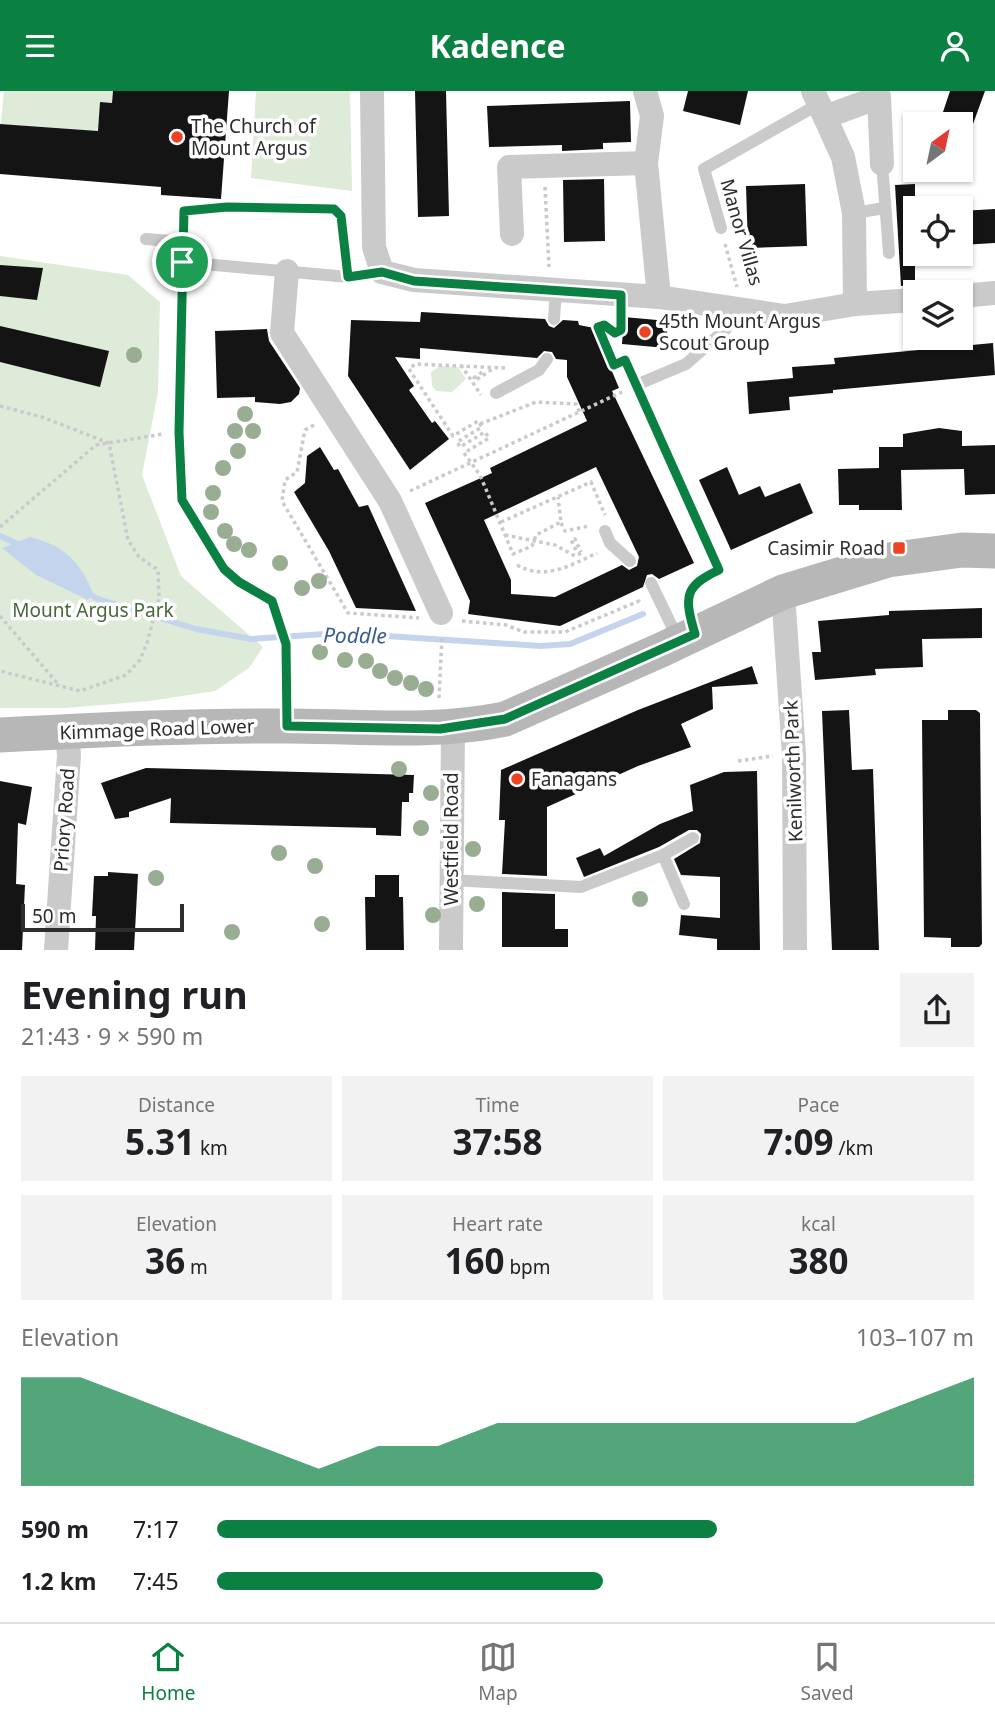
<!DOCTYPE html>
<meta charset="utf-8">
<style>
:root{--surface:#fff;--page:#f2f2f2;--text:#202124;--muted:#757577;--line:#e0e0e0;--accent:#0b8043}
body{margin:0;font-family:"Noto Sans",sans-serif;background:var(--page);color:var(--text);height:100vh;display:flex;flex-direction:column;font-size:26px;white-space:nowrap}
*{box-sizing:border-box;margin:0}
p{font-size:23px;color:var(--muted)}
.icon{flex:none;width:38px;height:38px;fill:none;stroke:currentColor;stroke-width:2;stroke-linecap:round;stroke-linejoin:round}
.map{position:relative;height:859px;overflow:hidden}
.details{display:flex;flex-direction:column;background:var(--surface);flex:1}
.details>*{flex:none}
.needle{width:46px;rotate:33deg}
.controls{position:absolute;left:903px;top:21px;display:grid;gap:14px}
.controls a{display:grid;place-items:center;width:70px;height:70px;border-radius:0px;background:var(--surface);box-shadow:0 2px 5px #0004;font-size:35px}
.scale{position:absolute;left:21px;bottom:18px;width:163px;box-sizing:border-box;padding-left:7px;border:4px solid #2d2d2d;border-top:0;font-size:19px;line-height:24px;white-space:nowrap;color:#2d2d2d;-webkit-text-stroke:5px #fff;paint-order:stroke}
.pin{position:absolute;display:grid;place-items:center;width:60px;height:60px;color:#fff;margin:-30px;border:4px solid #fff;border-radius:50%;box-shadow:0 2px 7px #0007}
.round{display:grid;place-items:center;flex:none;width:74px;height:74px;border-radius:0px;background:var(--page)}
.head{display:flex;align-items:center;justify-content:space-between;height:119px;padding:0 21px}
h1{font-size:38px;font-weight:700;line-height:52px}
.metrics{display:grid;grid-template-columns:repeat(3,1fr);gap:10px;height:119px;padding:7px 21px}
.metrics div{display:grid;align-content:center;border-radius:0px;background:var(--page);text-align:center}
.metrics b{font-size:35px;font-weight:700}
.metrics small{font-size:19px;font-weight:400}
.metrics p{font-size:19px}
.chart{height:196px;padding:14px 21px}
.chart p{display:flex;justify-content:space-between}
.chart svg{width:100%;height:126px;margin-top:7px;fill:var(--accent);opacity:.7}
ul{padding:0 21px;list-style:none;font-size:23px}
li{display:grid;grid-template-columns:112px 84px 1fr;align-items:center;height:52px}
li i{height:18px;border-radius:9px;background:var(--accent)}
header{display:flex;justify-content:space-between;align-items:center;height:91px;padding:0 21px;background:var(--accent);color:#fff;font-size:32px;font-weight:700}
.tabs{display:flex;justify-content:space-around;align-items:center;height:98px;border-top:2px solid var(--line);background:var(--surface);font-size:19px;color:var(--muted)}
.tabs a{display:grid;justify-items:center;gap:4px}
.tabs .current{color:var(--accent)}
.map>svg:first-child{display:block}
</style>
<header><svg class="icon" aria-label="menu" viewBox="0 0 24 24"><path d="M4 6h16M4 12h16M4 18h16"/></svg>Kadence<svg class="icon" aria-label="person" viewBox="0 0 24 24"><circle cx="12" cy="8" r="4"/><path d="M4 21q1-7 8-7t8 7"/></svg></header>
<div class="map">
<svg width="995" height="859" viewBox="0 0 995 859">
<rect width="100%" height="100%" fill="#fff"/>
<g fill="#dfebd9">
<path d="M4 0H113L112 12 98 40 1 33Z"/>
<path d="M256 0H350L352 100 251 87Z"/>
<path d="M0 165 128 184 160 211 158 301 142 384 181 485 263 556 249 577 215 600 150 610 66 617H0Z"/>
<path d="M440 275 458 276 466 288 452 301 436 300 432 295 431 281Z"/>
</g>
<path fill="#c4d4ed" d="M30 446C63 454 80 470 93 502L88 509 36 484 2 457Z"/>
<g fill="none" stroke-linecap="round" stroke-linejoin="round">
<g stroke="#c4d4ed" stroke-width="6">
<path d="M0 445 18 453"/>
<path d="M86 501 98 508 196 538 251 548 340 542 541 555 570 553 643 523"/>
</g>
</g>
<g fill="#141414" fill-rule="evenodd">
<path d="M113 0H229L221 108 161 104V96L0 83V33L98 40 100 11 112 12Z"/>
<path d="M415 0H446L449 125 418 126Z"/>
<path d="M688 0H748L740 34 683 20Z"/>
<path d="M950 0H985L973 33H939Z"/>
<path d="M630 10 631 51 603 52V58L562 60V54L489 56 487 15Z"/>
<path d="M604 88 605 150 564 151 563 89Z"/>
<path d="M805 93 807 155 748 157 746 95Z"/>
<path d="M915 93V194L901 195 895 94Z"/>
<path d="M995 118V152L961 154V120Z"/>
<path d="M0 174 43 177 37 209 0 205Z"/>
<path d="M421 221 545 228 549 235 554 237 563 229 578 230 579 234 594 237 619 297 612 300 694 472 659 488 652 483 647 484 643 496 560 535 468 523 470 510 425 412 492 382 490 377 587 330 567 286V269L556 268 552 261 544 260 537 267 420 257V268L395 266 414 295 409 299 432 332 435 330 449 348 410 379 348 285 351 229 420 231ZM596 376 639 466 637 475 629 479 622 474 555 506 511 503V489L484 429Z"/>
<path d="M624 226 668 230 666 257 622 253Z"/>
<path d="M0 235 109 260 100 296 0 271Z"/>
<path d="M267 238 269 250 300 297 299 303 291 311 280 313 255 311V306L217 307 215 240Z"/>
<path d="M993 252 995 284 833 299V302L789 306 790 319 749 323 747 291 793 287 792 276 835 273 834 267Z"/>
<path d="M939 337 962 340V355L995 354V403L965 404 964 378 901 379 902 419H859V414H839L838 378 879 377V356H903V343Z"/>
<path d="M320 356 334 379 338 378 359 416 368 414 416 520 356 517 329 460 294 401 305 392 307 365Z"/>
<path d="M727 376 739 404 760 395 765 406 800 392 813 422 731 459 699 389Z"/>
<path d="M982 517V547L922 548 923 576 875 578 876 584 815 589 812 561H821L818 530 889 524V520Z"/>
<path d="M752 575 758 593 712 596 713 618 681 633 691 656 638 675 547 716V785L502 783 505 729H499L501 679 638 619Z"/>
<path d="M849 619 852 679 873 678 879 859H832L822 620Z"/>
<path d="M948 619H976L980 622 982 853 979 856H951V847L924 846 922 629H948Z"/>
<path d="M146 677 414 684 413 702H409V711H402L401 745 376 744V737L170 732 171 707 129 721V726L115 728 101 692Z"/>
<path d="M757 680 760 859H717V848L679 844 681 824 720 827V786L681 784 674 768 700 752 701 743 697 739H689L659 756 584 786 576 767 600 757 604 765 660 733 693 720 690 694 724 681Z"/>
<path d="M0 690 32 696 26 734 18 732 16 793 25 794 22 859H0Z"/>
<path d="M108 781 138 783 134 859H95L96 825H92L94 785H108Z"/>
<path d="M375 784H399V806H403L404 859H366L365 806H375Z"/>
<path d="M502 801 555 803V838H568V856H502Z"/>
</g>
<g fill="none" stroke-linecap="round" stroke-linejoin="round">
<g stroke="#cacaca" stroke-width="3.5" stroke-dasharray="3.5 3.5" stroke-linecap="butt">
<path d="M545 96 549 176"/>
<path d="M725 153 737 196"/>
<path d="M621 227V239L615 242 604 234 598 236 614 274 625 269 630 281"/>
<path d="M461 274 481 304"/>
<path d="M505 277 415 273 409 278 453 345 478 330 482 336 457 351 460 356 485 341 489 347 464 362 480 384 513 463 532 455 536 444 561 431 558 406"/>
<path d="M482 281 474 287 476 289 494 277"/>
<path d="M643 310 719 479C700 488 691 491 689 513"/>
<path d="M0 315 42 326 109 352 128 449 139 466 158 479 159 507 147 552 140 569 126 584 80 600 0 580"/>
<path d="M480 333 536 311 576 313 580 322"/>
<path d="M314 334 305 339 297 381 285 389 282 410 348 522 419 527"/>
<path d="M410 400 622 301"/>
<path d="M501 431 591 391 605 424"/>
<path d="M561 432 565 440 589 435"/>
<path d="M0 436 96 354 163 343"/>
<path d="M505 444 555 454 575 465 581 462"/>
<path d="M576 459 571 449 575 448 581 461"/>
<path d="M517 474C545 490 571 474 597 462"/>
<path d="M0 525 58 593"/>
<path d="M462 530 506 534 524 541H565L639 510 640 513"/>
<path d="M439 607 442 545"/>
<path d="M738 670 773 665"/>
</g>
<g stroke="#cacaca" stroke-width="12">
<path d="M883 85 889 162"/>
<path d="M854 122 885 117"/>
<path d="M721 137 704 78 819 13"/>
<path d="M146 148 183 151"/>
<path d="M182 171 348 186 382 181"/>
<path d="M554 228 556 199"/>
<path d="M636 294 686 273 726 238 730 218"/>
<path d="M496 302 539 279 547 268"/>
<path d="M605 440 610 452 630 470"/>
<path d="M651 492 679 550"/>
<path d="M287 634 286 553 272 510 239 491 224 478 182 409 179 341 184 120 227 116 334 118 341 125 348 186"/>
<path d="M663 764 693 747"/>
<path d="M451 789 581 796 663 764 684 813"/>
</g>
<g stroke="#cacaca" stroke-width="24">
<path d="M372 0 374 156 382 181 414 189 659 206 785 225 855 213 915 209"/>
<path d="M645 0 652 25 646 72 659 206"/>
<path d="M813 0 843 66 854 122 855 213"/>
<path d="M872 0 879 6 882 73"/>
<path d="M825 26 879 6"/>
<path d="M512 143 509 76 646 72"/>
<path d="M287 180 282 242 390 410 441 522"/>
<path d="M961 205 995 202"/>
<path d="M783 501 794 664 795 859"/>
<path d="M56 859 69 664 67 641"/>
<path d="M451 859 453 637"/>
</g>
<path stroke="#b7b7b7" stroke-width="35" d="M0 644C96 639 192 634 287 635 360 635 433 643 505 628L661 559 783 501 888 469 962 459 995 460"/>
</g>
<g fill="#98ad92">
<circle cx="134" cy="264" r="8"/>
<circle cx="245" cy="323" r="8"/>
<circle cx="235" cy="340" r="8"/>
<circle cx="253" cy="340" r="8"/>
<circle cx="238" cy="360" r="8"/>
<circle cx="223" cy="377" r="8"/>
<circle cx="213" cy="402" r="8"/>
<circle cx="211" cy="421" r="8"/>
<circle cx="225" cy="440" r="8"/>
<circle cx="234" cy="453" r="8"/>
<circle cx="249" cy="459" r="8"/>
<circle cx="280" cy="472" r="8"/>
<circle cx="319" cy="490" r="8"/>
<circle cx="302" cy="497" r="8"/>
<circle cx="320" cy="561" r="8"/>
<circle cx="345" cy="569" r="8"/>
<circle cx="366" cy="570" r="8"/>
<circle cx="380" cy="580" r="8"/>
<circle cx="395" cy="587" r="8"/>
<circle cx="411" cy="592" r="8"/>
<circle cx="426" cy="598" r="8"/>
<circle cx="399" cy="678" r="8"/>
<circle cx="431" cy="702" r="8"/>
<circle cx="421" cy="737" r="8"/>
<circle cx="473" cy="758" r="8"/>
<circle cx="279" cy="762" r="8"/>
<circle cx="315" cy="775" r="8"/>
<circle cx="156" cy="787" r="8"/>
<circle cx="640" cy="808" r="8"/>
<circle cx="477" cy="813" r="8"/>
<circle cx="433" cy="824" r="8"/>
<circle cx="322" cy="833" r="8"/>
<circle cx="232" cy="841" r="8"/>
</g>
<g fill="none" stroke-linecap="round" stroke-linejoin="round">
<defs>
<path id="route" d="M227 116 334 118 341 125 348 186 382 181 414 190 621 204V239L615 242 604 234 598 236 614 274 625 269 719 479C684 495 684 506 695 543L505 628 440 638 287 635 286 553 272 510 239 491 224 478 182 409 179 341 184 120Z"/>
</defs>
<use href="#route" stroke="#fff" stroke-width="14"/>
<use href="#route" stroke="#0b8043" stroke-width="9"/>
</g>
<g fill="#ee4224" stroke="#fff" stroke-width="2.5">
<circle cx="177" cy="46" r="7"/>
<circle cx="645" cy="241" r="7"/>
<rect x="892" y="450" width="14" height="14" rx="3.5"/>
<circle cx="517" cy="688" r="7"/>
</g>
<g text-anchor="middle" stroke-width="7" stroke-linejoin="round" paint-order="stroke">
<g font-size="19" fill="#2d2d2d" stroke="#fff" text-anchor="start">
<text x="191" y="42">The Church of<tspan x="191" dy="22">Mount Argus</tspan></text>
<text x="659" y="237">45th Mount Argus<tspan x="659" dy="22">Scout Group</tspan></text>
<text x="885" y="464" text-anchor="end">Casimir Road</text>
<text x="531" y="695">Fanagans</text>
</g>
<g font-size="19" fill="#2d2d2d" stroke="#fff">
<text transform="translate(742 141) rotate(74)" y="7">Manor Villas</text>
<text transform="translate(157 638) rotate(-2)" y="7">Kimmage Road Lower</text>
<text transform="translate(793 680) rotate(-92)" y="7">Kenilworth Park</text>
<text transform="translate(64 729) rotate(-86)" y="7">Priory Road</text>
<text transform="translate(451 748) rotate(-90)" y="7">Westfield Road</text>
</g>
<g font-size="19" fill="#446a38" stroke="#fff">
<text x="93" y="526">Mount Argus Park</text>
</g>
<g font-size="21" font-style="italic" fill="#375b92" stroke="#fff">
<text transform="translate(355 545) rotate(1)" y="7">Poddle</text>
</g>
</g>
</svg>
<div class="controls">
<a><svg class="needle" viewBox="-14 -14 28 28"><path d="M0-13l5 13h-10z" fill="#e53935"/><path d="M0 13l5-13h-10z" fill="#757577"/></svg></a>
<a><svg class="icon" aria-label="locate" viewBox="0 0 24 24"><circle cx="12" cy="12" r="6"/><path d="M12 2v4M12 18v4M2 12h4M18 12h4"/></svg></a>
<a><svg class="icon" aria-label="layers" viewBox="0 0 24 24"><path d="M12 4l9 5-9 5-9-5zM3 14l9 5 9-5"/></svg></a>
</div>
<div class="scale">50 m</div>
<div class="pin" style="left:182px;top:171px;background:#1e9e55"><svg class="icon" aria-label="arrive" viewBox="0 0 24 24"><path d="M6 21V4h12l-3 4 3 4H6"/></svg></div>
</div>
<section class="details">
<div class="head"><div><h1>Evening run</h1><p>21:43 · 9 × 590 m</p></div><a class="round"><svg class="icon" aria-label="share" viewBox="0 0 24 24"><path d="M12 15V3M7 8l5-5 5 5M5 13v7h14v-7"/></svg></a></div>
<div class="metrics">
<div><p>Distance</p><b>5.31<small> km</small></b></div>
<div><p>Time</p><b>37:58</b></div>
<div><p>Pace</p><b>7:09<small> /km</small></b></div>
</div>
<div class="metrics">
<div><p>Elevation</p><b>36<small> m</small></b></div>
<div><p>Heart rate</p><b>160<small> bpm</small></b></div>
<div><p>kcal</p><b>380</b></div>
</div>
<div class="chart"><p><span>Elevation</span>103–107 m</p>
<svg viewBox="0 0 160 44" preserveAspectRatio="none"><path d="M0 44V6L10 6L20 14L30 22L40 30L50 38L60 30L70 30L80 22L90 22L100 22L110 22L120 22L130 22L140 22L150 14L160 6V44z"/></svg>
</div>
<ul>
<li><b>590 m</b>7:17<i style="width:66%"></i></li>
<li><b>1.2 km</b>7:45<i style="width:51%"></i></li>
</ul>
</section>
<nav class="tabs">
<a class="current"><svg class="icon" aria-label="home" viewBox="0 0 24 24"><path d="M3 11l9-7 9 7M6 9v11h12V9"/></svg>Home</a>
<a><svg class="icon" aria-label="map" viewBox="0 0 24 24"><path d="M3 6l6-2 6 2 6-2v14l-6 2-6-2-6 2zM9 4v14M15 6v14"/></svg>Map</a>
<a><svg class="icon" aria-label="saved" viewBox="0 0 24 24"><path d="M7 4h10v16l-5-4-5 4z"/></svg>Saved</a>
</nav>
